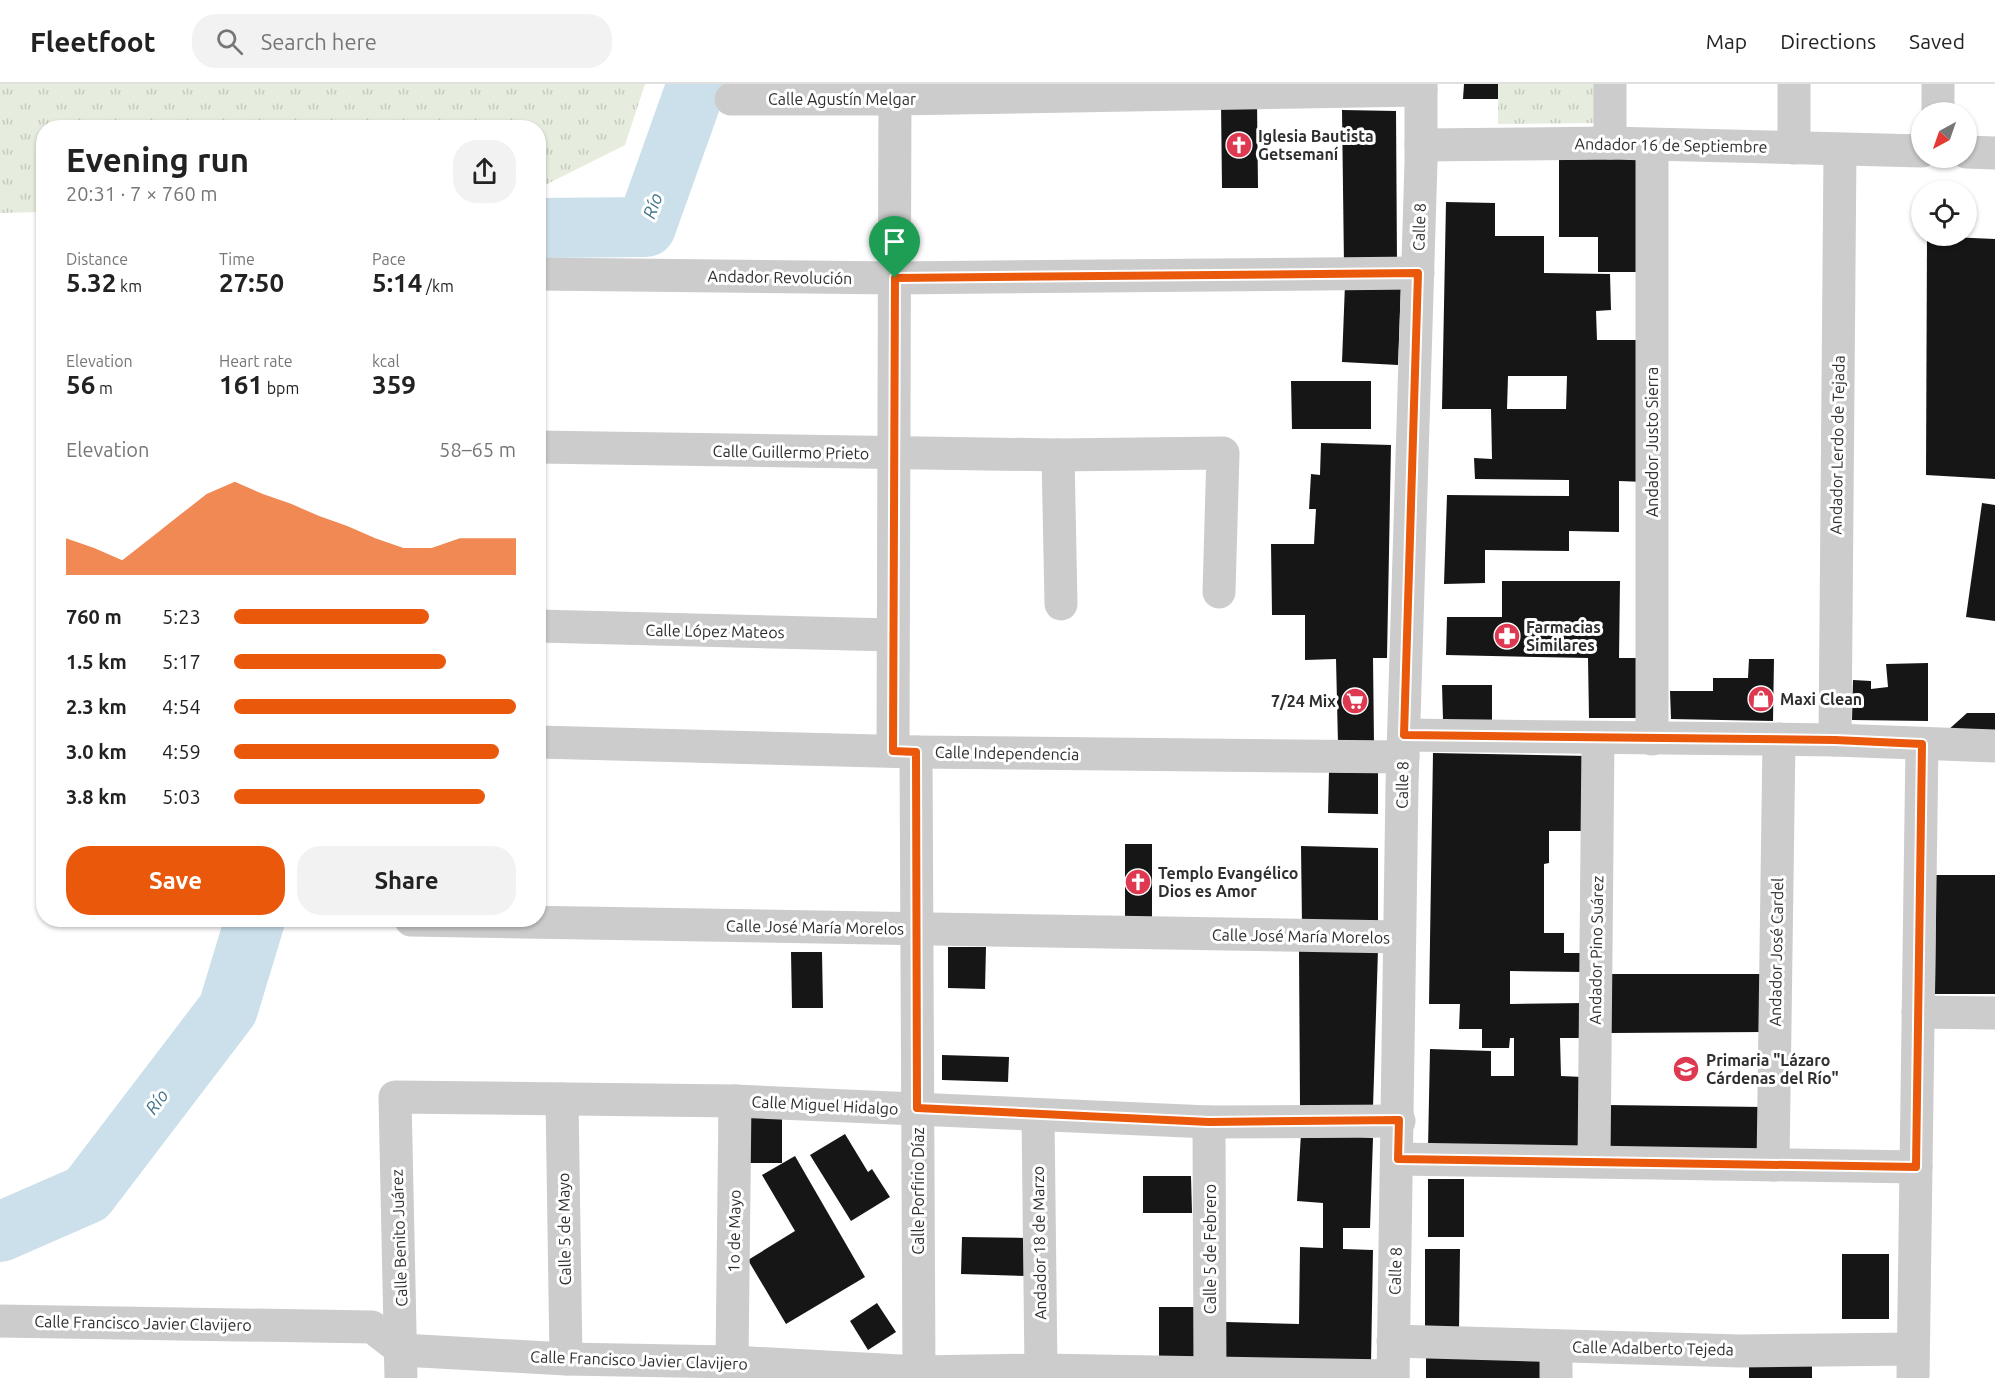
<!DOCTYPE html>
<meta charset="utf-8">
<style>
:root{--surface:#fff;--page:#f2f2f2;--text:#222;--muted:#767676;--line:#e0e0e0;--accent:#ea580c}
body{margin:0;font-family:Ubuntu,sans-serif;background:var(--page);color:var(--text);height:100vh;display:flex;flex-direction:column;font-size:22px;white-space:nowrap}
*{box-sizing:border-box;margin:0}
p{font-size:20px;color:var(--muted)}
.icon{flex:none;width:33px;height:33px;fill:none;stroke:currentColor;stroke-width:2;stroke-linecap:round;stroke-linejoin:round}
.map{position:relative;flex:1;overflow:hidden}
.panel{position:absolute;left:36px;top:36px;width:510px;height:807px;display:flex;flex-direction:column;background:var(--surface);border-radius:24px;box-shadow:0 2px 4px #0004}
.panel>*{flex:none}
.needle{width:39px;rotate:220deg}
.controls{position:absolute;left:1911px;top:18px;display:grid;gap:12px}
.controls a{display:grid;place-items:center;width:66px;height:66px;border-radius:50%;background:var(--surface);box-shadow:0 2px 4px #0004;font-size:30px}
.pin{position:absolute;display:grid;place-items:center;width:51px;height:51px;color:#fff;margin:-62px -26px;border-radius:50% 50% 50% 0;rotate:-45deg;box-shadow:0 0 6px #0007}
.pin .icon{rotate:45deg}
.round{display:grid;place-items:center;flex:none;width:63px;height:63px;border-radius:24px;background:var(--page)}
.head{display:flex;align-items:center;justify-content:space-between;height:102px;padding:0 30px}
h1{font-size:33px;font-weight:700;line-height:45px}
.stats{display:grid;grid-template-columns:repeat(3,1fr);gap:9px;height:102px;padding:6px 30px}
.stats div{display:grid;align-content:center}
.stats b{font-size:26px;font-weight:700}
.stats small{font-size:16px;font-weight:400}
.stats p{font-size:16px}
.chart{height:168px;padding:12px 30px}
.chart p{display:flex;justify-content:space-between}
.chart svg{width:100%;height:108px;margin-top:6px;fill:var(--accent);opacity:.7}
.primary-button{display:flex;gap:12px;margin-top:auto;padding:12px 30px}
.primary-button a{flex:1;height:69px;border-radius:24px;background:var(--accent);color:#fff;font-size:24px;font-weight:700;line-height:69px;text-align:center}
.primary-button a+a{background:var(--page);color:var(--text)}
ul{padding:0 30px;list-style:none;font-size:20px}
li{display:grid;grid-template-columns:96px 72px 1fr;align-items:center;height:45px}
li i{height:15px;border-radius:8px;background:var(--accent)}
header{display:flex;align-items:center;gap:36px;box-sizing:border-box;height:84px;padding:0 30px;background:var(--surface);border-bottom:2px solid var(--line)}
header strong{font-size:28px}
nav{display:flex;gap:33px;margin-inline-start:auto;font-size:21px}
.search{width:420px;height:54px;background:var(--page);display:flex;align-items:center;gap:15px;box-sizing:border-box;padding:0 21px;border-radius:24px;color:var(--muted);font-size:22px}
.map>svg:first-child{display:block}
</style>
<header>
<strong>Fleetfoot</strong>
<div class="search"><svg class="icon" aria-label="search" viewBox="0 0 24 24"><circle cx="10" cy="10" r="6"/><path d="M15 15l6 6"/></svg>Search here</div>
<nav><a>Map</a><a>Directions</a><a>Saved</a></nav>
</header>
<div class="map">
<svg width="1995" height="1294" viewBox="0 0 1995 1294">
<defs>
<pattern id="grass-tufts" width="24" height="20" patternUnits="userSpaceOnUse" patternTransform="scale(1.5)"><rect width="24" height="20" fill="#e6ecde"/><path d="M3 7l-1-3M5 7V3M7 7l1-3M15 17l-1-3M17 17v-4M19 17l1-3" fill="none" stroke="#c6cbbf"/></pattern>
</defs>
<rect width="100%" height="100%" fill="#fff"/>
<g fill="url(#grass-tufts)">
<path d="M0 0H645L625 61 539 104 538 44H44L43 128 0 129Z"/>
<path d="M1498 0H1599V39L1498 40Z"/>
</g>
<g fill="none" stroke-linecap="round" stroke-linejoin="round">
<g stroke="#cbe0eb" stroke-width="60">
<path d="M538 144 646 143 697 0"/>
<path d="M0 1148 87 1110 228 925 255 836"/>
</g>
</g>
<g fill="#161616" fill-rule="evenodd">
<path d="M1464 0H1498V15H1463Z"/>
<path d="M1221 18H1257L1258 104H1222Z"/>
<path d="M1342 26 1396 27 1397 180 1344 181Z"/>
<path d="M1644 74 1645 188H1598V153H1559V76Z"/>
<path d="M1446 118 1495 119V152H1544V189L1610 190 1611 226 1596 227 1597 256H1644L1645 398 1619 397V448L1569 447V467L1485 466V499L1444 500 1447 411 1569 412V396L1475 395 1474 374 1492 375 1491 325H1442ZM1508 292H1567L1566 325H1507Z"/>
<path d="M1927 152 1995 155V395L1926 391Z"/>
<path d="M1345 200 1401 202 1398 281 1342 278Z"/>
<path d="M1291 297H1371V345H1292Z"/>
<path d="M1321 359 1391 361 1387 574H1373L1374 660H1338L1336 575 1305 576V531H1272L1271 460H1314L1316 425H1309L1311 390 1320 391Z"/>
<path d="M1982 419 1995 421V537L1966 533Z"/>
<path d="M1502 497H1620L1619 574H1639V634H1589L1588 574 1446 571 1447 533H1502Z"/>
<path d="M1749 575H1774L1773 637 1671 635 1670 607H1713V594H1748Z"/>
<path d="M1928 579V637L1852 636 1853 596 1871 597V605L1888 603 1886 580Z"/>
<path d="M1442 601H1492V636H1443Z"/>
<path d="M1967 629H1995V653L1947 647Z"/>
<path d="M1433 669 1589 672 1588 747H1549V779L1544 780V849H1564V869H1583V888L1510 887V920L1585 919V954H1560L1561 992 1583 993V1067L1428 1064 1430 965 1491 967V992H1514V954H1510L1509 964H1482V945H1459L1460 920H1429Z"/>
<path d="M1329 688 1378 689V730L1328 729Z"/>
<rect x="1125" y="760" width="27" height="76"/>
<path d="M1301 762 1378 764V841H1302Z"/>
<path d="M1936 791H1995V910H1935Z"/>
<path d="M948 863H986L985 905 948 904Z"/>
<path d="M1299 866H1378L1373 1024 1300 1022Z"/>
<path d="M791 868H822L823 924H792Z"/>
<path d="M1610 890H1764V948L1610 949Z"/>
<path d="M942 971 1009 973 1008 998 942 996Z"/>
<path d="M1608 1021 1763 1023V1069L1608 1066Z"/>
<path d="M750 1031 782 1032V1079H749Z"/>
<path d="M1301 1049 1373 1054 1370 1144H1343V1165L1373 1166 1371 1280 1225 1277 1226 1238 1299 1240 1300 1163 1323 1164V1119L1297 1117Z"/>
<path d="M845 1050 868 1088 872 1085 890 1113 851 1137 810 1071Z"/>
<path d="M795 1072 865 1193 786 1240 748 1176 795 1147 762 1091Z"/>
<path d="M1143 1092H1191L1192 1129H1143Z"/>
<rect x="1428" y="1095" width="36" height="58"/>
<path d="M962 1153 1027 1154 1026 1192 961 1190Z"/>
<path d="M1425 1165H1460L1459 1247H1425Z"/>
<rect x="1842" y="1170" width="47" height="65"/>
<path d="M877 1219 896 1248 868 1266 850 1237Z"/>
<rect x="1159" y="1223" width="38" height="56"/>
<path d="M1426 1270 1546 1273V1294H1426Z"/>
<path d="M1749 1274 1812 1275V1294H1749Z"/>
</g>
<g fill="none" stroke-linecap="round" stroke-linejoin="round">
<g stroke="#ccc" stroke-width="33">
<path d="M731 15H895L1421 6"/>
<path d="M1938 28V0"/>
<path d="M1610 59V0"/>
<path d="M1421 61 1610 59 1922 67"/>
<path d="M1652 61V655"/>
<path d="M1794 64V0"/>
<path d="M1966 68 1995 69"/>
<path d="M538 190 895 194 1418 189"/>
<path d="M538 363 1058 371 1223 369 1219 508"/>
<path d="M1058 371 1061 520"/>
<path d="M538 542 892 551"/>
<path d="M1404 651 1835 656 1995 662"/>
<path d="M1835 656 1840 66"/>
<path d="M538 658 916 668 1403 673"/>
<path d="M893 667 895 0"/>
<path d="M916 668 919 1294"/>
<path d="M411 836 1399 853"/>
<path d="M1918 928 1995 929"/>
<path d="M562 1015 566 1275"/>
<path d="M1038 1032 1041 1286"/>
<path d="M1209 1038 1210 1291"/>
<path d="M1398 1075 1916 1083"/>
<path d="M1594 1078 1598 654"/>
<path d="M1773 1081 1779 655"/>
<path d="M0 1237 372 1243 402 1266 566 1275 732 1278 919 1288 1041 1286 1393 1292"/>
<path d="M1393 1257 1740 1267 1913 1265"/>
<path d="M732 1278 735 1017"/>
<path d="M401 1294 395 1013 735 1017 1209 1038 1399 1037"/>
<path d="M1393 1294 1402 702 1421 78V0"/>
<path d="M1556 1294V1262"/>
<path d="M1913 1294 1922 660"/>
</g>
</g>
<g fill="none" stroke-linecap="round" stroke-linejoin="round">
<defs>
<path id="route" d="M1418 189 1404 651 1835 656 1922 660 1916 1083 1398 1075 1399 1036 1209 1038 917 1024 916 668 893 667 895 194Z"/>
</defs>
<use href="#route" stroke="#fff" stroke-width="12"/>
<use href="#route" stroke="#ea580c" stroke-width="8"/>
</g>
<defs>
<symbol id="church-disc" viewBox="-11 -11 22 22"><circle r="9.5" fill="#de3950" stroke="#fff"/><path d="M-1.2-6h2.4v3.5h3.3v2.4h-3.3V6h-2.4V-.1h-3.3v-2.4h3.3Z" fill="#fff"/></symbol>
<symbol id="pharmacy-disc" viewBox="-11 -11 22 22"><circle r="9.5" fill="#de3950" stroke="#fff"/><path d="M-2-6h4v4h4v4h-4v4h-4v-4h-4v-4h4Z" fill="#fff"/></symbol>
<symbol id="shop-disc" viewBox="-11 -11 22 22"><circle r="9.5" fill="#de3950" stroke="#fff"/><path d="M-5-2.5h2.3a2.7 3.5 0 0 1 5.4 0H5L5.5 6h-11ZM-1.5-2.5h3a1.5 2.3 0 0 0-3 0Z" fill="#fff"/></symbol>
<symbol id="supermarket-disc" viewBox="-11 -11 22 22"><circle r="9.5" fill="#de3950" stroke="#fff"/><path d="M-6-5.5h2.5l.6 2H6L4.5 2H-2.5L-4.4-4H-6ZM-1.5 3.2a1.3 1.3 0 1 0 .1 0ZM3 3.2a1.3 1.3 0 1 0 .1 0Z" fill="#fff"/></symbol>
<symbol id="school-disc" viewBox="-11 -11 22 22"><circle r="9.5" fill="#de3950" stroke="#fff"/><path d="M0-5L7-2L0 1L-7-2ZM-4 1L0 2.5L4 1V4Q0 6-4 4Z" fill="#fff"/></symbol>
</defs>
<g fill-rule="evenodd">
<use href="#church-disc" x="1224" y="46" width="30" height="30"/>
<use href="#pharmacy-disc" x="1492" y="537" width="30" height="30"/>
<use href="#shop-disc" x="1746" y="600" width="30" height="30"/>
<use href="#supermarket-disc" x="1340" y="602" width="30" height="30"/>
<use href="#church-disc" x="1123" y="783" width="30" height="30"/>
<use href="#school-disc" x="1671" y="970" width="30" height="30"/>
</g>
<g text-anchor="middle" stroke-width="6" stroke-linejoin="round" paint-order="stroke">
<g font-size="16" fill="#2f2f2f" stroke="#fff">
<text x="842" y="21">Calle Agustín Melgar</text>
<text transform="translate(1671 61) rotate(1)" y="6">Andador 16 de Septiembre</text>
<text transform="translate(1419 143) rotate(-88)" y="6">Calle 8</text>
<text transform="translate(780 193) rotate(1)" y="6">Andador Revolución</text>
<text transform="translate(1652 358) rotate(-90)" y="6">Andador Justo Sierra</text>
<text transform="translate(1837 361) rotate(-89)" y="6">Andador Lerdo de Tejada</text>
<text transform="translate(791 368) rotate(1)" y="6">Calle Guillermo Prieto</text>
<text transform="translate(715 547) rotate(1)" y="6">Calle López Mateos</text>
<text transform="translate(1007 669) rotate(1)" y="6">Calle Independencia</text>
<text transform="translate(1402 701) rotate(-89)" y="6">Calle 8</text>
<text transform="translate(815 843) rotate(1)" y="6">Calle José María Morelos</text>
<text transform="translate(1301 852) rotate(1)" y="6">Calle José María Morelos</text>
<text transform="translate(1596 866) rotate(-89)" y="6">Andador Pino Suárez</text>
<text transform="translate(1776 868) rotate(-89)" y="6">Andador José Cardel</text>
<text transform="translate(825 1021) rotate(3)" y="6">Calle Miguel Hidalgo</text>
<text transform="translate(918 1107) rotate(-90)" y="6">Calle Porfirio Díaz</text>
<text transform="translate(564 1145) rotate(-91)" y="6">Calle 5 de Mayo</text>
<text transform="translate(734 1147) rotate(-89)" y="6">1o de Mayo</text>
<text transform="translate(399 1154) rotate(-92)" y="6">Calle Benito Juárez</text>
<text transform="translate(1039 1159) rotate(-91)" y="6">Andador 18 de Marzo</text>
<text transform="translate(1210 1165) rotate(-90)" y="6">Calle 5 de Febrero</text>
<text transform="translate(1395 1187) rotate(-88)" y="6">Calle 8</text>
<text transform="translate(143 1239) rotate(1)" y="6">Calle Francisco Javier Clavijero</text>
<text transform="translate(1653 1264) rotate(1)" y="6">Calle Adalberto Tejeda</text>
<text transform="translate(639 1276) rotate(2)" y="6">Calle Francisco Javier Clavijero</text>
</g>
<g font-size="16" font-weight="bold" fill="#2f2f2f" stroke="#fff" text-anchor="start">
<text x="1258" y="58">Iglesia Bautista<tspan x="1258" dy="18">Getsemaní</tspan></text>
<text x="1526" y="549">Farmacias<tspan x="1526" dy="18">Similares</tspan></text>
<text x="1780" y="621">Maxi Clean</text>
<text x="1336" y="623" text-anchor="end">7/24 Mix</text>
<text x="1158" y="795">Templo Evangélico<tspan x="1158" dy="18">Dios es Amor</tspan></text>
<text x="1706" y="982">Primaria "Lázaro<tspan x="1706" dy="18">Cárdenas del Río"</tspan></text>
</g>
<g font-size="18" font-style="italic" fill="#40758e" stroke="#fff">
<text transform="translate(653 122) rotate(-70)" y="6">Río</text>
<text transform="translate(157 1018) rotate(-53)" y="6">Río</text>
</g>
</g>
</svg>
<div class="controls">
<a><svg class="needle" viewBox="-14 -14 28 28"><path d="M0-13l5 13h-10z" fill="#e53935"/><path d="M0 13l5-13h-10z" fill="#767676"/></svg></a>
<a><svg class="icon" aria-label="locate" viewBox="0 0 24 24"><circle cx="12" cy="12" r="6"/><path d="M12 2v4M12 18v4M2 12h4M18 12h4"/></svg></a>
</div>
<div class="pin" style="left:895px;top:194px;background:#1e9e55"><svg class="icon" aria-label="arrive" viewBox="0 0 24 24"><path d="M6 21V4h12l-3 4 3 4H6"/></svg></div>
<section class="panel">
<div class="head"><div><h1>Evening run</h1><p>20:31 · 7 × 760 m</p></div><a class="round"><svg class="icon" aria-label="share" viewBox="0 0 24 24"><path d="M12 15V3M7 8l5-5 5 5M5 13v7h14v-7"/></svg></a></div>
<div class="stats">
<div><p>Distance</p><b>5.32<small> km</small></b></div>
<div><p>Time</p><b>27:50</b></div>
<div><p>Pace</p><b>5:14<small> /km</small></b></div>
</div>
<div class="stats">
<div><p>Elevation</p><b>56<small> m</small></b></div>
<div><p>Heart rate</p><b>161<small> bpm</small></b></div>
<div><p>kcal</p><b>359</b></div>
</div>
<div class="chart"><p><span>Elevation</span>58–65 m</p>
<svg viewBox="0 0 160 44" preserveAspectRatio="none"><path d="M0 44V29L10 33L20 38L30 29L40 20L50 11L60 6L70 11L80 15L90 20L100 24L110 29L120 33L130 33L140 29L150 29L160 29V44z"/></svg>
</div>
<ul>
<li><b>760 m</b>5:23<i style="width:69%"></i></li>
<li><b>1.5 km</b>5:17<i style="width:75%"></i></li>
<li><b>2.3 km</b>4:54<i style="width:100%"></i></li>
<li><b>3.0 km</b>4:59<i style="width:94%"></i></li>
<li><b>3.8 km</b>5:03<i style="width:89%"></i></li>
</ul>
<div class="primary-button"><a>Save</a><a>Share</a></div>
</section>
</div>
